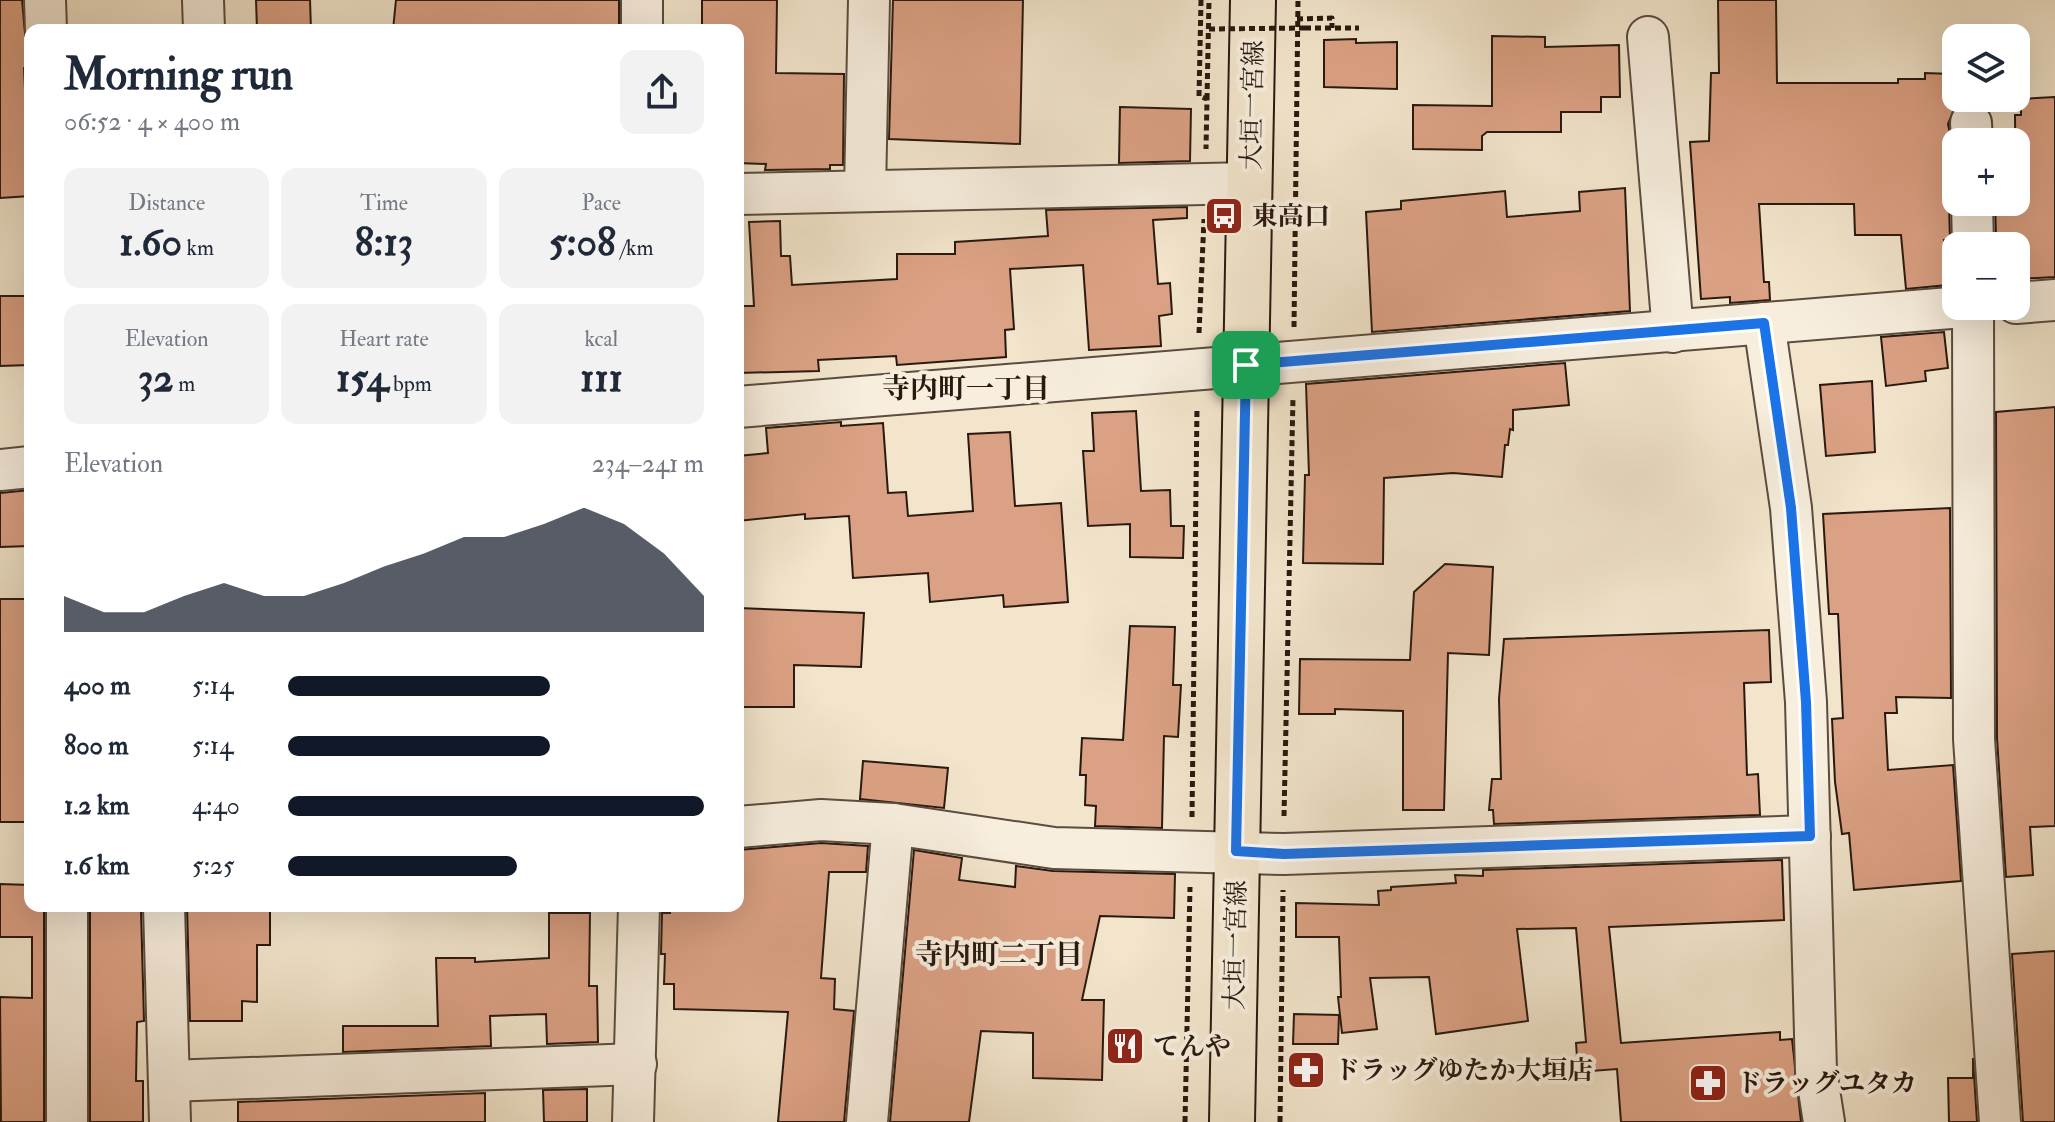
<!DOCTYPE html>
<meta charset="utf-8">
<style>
:root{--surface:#fff;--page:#f2f2f3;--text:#1f2937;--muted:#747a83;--accent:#111827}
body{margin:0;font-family:"IM FELL Double Pica","Noto Serif JP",serif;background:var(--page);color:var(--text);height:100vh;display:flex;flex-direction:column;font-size:30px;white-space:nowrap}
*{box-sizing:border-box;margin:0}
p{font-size:26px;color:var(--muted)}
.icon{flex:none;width:44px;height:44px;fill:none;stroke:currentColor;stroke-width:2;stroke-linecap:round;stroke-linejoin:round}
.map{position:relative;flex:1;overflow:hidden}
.sheet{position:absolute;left:24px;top:24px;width:720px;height:888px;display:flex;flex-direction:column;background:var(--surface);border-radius:16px;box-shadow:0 8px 32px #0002}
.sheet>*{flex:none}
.fabs{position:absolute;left:1942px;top:24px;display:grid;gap:16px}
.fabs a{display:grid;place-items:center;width:88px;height:88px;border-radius:16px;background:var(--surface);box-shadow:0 8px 32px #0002;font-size:40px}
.pin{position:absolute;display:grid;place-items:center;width:68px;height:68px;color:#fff;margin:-34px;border-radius:16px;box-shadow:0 4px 12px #0006}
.round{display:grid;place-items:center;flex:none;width:84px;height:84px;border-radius:16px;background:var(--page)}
.overview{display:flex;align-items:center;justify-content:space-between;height:136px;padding:0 40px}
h1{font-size:44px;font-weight:700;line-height:60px}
.figures{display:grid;grid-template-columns:repeat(3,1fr);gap:12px;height:136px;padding:8px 40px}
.figures div{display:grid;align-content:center;border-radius:16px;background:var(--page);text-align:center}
.figures b{font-size:40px;font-weight:700}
.figures small{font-size:22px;font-weight:400}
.figures p{font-size:22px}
.chart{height:224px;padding:16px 40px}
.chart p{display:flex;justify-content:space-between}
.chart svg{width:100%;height:144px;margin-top:8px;fill:var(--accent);opacity:.7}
ul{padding:0 40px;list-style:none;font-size:26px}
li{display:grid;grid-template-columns:128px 96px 1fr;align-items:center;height:60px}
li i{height:20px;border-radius:10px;background:var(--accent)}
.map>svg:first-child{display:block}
</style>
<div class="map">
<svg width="2055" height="1122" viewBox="0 0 2055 1122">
<rect width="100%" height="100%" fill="#f2e5cc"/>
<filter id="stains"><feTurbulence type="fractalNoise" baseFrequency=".0025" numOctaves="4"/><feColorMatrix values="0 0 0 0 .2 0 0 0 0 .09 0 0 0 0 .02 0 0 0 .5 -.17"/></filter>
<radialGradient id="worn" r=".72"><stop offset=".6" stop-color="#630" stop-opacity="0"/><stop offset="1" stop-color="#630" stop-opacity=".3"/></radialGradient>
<g fill="#dba184" stroke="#291910" stroke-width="2">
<path d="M0 0H22L28 67 24 68 30 196 0 198Z"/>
<path d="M256 0H310L311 30H257Z"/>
<path d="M396 0H619V30H393Z"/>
<path d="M702 0H777L776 73 844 74 843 165H830V169L765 170 766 164 738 163V30H702Z"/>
<path d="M893 0H1023L1020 144 889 139Z"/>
<path d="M1718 0H1776L1777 83H1898V79H1925V73L1952 74 1955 107 1948 124 1955 156 1954 188 1949 203 1950 240H1944L1948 285 1906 289 1901 235H1855L1854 204H1759L1764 282H1769L1770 300 1730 303V297L1701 299 1690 142 1709 141 1711 73H1719Z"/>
<path d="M1492 36 1545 37V47L1619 45 1620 97H1601V112H1561V132H1487L1482 136V150L1413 149V105L1492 106Z"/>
<path d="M1356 39V43L1397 42V89L1324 87V40Z"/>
<path d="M2055 97V277L2016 279V246H2003L2002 236 1996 237 1995 202H2016L2015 115H2021V99Z"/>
<path d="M1120 107 1191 109 1190 161 1119 163Z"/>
<path d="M1625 188 1630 311 1372 332 1366 212 1401 209V201L1505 191 1507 217 1580 211 1579 192Z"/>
<path d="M1187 207V218L1153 220 1158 284 1170 283 1172 314 1159 316 1161 346 1089 350 1083 265 1010 269 1014 329 1005 330 1006 357 897 365 896 356 818 360 819 371 738 373V306H754L749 222 780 221 781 256H790L792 285 897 279V254H955V242L1048 236 1046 210Z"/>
<path d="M0 296H30V365L0 366Z"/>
<path d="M1944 332 1948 368 1925 371 1926 381 1886 386 1881 337Z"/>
<path d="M1565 363 1569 405 1513 410V430L1510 429 1508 445H1505L1502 477 1453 473 1384 478 1383 564 1303 563 1305 475H1309L1306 384Z"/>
<path d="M1872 381 1875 452 1826 456 1820 385Z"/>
<path d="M2055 407V826L2030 827 2033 875 2006 877 1997 738 1996 412Z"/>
<path d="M1136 411 1141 491 1170 490 1171 526H1184L1183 558 1130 557V524L1088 526 1083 451H1094L1092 413Z"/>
<path d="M841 422V426L883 423 888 493 906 492 908 516 973 511 968 434 1010 432 1015 506 1061 503 1068 602 1004 607 1003 595 930 602 928 573 853 578 849 516 805 519V514L738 521V456L768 453 766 428Z"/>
<path d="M30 490V546L0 547V493Z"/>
<path d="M1950 508 1951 698 1896 697 1897 713H1885L1888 770 1953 765 1961 881 1854 890 1849 833 1842 834 1835 782 1832 719 1843 718 1838 614H1829L1823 514Z"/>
<path d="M1445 564 1493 567 1489 655 1448 653 1444 810H1403V711L1335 709V714H1299L1300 659 1410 660 1414 592Z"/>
<rect x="0" y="599" width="30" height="223"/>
<path d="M738 608 864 613 861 667 794 665V707H738Z"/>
<path d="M1130 626 1175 627 1173 685H1181L1178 737 1164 736 1162 828 1095 826 1096 806 1085 805 1086 775H1080L1082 738 1123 740Z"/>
<path d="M1769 630 1771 682 1744 683 1747 775 1758 774 1760 815 1494 824 1493 810H1489L1492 779H1501L1499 699 1504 639Z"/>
<path d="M863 761 948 768 944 808 860 799Z"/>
<path d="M821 843 868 846 866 872H829L821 978 835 979 834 1009 854 1011 844 1122H778L788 1012 674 1009V984H664L665 954H661L662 913H670V906H738V850Z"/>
<path d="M914 850 962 858 959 880 1015 887 1016 866 1053 871 1175 874 1174 918 1100 916 1082 1000H1104L1102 1080 1033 1078V1033L981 1031 969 1122H890Z"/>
<path d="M1782 860 1784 920 1609 927 1621 1043 1780 1032V1040L1792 1039 1801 1122H1621L1617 1069 1578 1072 1576 1043 1586 1042 1576 928 1517 929 1528 1021 1436 1034 1429 977 1370 978 1377 1029 1342 1033 1338 997H1341L1339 937H1296V903L1379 905 1378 891 1391 890V887L1456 883 1455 875 1483 876V870Z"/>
<path d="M0 884 30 885V906L44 909V1122H1L0 997 32 998V937H0Z"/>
<path d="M187 906H270V945H257V1002L242 1001V1021H190Z"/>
<path d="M90 910H141L144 1021 137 1022 136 1081H143V1122H90Z"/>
<path d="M549 913H590L589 986H597L598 1042 547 1044 546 1014 490 1016 491 1046 343 1052V1026H438L436 958H475V962L549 958Z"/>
<path d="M2055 951V1122H2023L2012 954Z"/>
<path d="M1294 1014 1339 1015 1338 1044H1293Z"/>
<path d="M1973 1058 1977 1122H1949L1948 1078H1973Z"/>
<path d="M587 1089V1122H544L543 1090Z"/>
<path d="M485 1093V1122H238V1102Z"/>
</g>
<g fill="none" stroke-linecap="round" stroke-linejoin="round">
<defs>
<g id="minor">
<path d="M45 0 46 30"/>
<path d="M203 0 204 30"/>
<path d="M642 0V30"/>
<path d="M1648 37 1673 332"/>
<path d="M1971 123 1972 142"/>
<path d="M865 190 869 0"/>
<path d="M738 194 1251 183"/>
<path d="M1972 202 1973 246"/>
<path d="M2016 303 2055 300"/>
<path d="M1973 306 1974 739 2000 1122"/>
<path d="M1764 323 1791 508 1806 702 1816 1071 1824 1122"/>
<path d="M738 407 1975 306"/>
<path d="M0 470 30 467"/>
<path d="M738 827 821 820 893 824 1054 848 1284 854 1810 836"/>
<path d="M164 906 170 1122"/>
<path d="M169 1081 636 1064"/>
<path d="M67 1122V906"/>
<path d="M633 1122 639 906"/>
<path d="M867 1122 893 824"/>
</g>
<path id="major" d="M1232 1122 1253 0"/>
</defs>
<use href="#minor" stroke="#5b4c3f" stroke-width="44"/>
<use href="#major" stroke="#291910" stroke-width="48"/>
<g stroke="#291910" stroke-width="5" stroke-dasharray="6 4" stroke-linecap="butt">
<path d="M1201 0 1199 96 1207 99 1206 149"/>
<path d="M1297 19 1332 18V28"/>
<path d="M1305 28H1359"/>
<path d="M1207 99 1209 0"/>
<path d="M1294 327 1298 0"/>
<path d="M1199 333 1204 219"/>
<path d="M1284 816 1293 398"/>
<path d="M1192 817 1197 407"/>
<path d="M1185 1122 1190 887"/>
<path d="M1280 1122 1283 890"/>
</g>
<use href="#minor" stroke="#f7eede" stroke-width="40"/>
<use href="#major" stroke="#f2e5cc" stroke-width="44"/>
<path stroke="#291910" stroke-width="5" stroke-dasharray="6 4" stroke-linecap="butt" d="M1209 29 1305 28"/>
</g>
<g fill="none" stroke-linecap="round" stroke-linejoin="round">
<defs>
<path id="route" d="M1764 323 1791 508 1806 702 1810 836 1284 854 1236 851 1246 365Z"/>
</defs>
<use href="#route" stroke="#fff" stroke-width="16"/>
<use href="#route" stroke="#1a73e8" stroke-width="10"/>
</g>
<defs>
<symbol id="bus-square" viewBox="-11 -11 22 22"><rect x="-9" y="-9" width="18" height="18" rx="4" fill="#8f2418" stroke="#f7eede"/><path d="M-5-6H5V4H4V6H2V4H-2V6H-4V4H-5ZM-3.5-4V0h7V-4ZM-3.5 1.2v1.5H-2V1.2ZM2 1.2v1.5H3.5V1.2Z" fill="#fff"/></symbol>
<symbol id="restaurant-square" viewBox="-11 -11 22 22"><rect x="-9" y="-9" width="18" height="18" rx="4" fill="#8f2418" stroke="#f7eede"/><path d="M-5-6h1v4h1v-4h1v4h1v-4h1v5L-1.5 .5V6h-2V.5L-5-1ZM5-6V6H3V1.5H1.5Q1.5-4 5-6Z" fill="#fff"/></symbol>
<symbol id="pharmacy-square" viewBox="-11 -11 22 22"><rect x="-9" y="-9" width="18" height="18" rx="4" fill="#8f2418" stroke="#f7eede"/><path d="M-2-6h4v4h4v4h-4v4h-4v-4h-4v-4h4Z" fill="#fff"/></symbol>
</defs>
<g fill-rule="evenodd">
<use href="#bus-square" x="1202" y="194" width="44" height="44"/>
<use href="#restaurant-square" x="1103" y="1024" width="44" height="44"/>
<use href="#pharmacy-square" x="1284" y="1048" width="44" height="44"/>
<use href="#pharmacy-square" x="1686" y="1061" width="44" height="44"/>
</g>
<g text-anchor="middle" stroke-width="8" stroke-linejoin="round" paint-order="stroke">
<g font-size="26" fill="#291910" stroke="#f7eede">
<text transform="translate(1252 105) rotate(-89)" y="9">大垣一宮線</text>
<text transform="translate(1235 945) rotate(-89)" y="9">大垣一宮線</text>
</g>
<g font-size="26" font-weight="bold" fill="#291910" stroke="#f7eede" text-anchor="start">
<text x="1252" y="225">東高口</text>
<text x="1153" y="1055">てんや</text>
<text x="1334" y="1079">ドラッグゆたか大垣店</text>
<text x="1736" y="1092">ドラッグユタカ</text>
</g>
<g font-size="28" font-weight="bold" fill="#291910" stroke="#f7eede">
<text x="966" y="398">寺内町一丁目</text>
<text x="999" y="964">寺内町二丁目</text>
</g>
</g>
<rect width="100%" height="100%" filter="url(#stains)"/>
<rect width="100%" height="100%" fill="url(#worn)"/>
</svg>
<div class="fabs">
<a><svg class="icon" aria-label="layers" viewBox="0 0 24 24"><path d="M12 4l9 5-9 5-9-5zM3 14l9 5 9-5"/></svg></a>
<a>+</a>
<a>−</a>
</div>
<div class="pin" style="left:1246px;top:365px;background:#1e9e55"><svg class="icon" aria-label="arrive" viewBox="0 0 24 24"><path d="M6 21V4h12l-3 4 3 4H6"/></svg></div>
<section class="sheet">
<div class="overview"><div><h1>Morning run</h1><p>06:52 · 4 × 400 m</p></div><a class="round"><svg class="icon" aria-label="share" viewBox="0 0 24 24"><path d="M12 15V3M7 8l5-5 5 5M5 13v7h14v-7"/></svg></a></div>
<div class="figures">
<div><p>Distance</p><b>1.60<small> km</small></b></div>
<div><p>Time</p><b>8:13</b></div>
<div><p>Pace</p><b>5:08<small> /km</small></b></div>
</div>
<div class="figures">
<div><p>Elevation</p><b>32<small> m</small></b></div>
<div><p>Heart rate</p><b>154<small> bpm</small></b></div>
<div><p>kcal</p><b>111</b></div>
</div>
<div class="chart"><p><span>Elevation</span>234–241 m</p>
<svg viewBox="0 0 160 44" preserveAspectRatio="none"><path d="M0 44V33L10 38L20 38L30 33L40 29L50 33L60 33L70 29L80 24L90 20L100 15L110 15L120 11L130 6L140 11L150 20L160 33V44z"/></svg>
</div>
<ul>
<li><b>400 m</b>5:14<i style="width:63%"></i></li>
<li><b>800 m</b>5:14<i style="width:63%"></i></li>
<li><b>1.2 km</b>4:40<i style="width:100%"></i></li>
<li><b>1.6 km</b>5:25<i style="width:55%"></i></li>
</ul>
</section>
</div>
